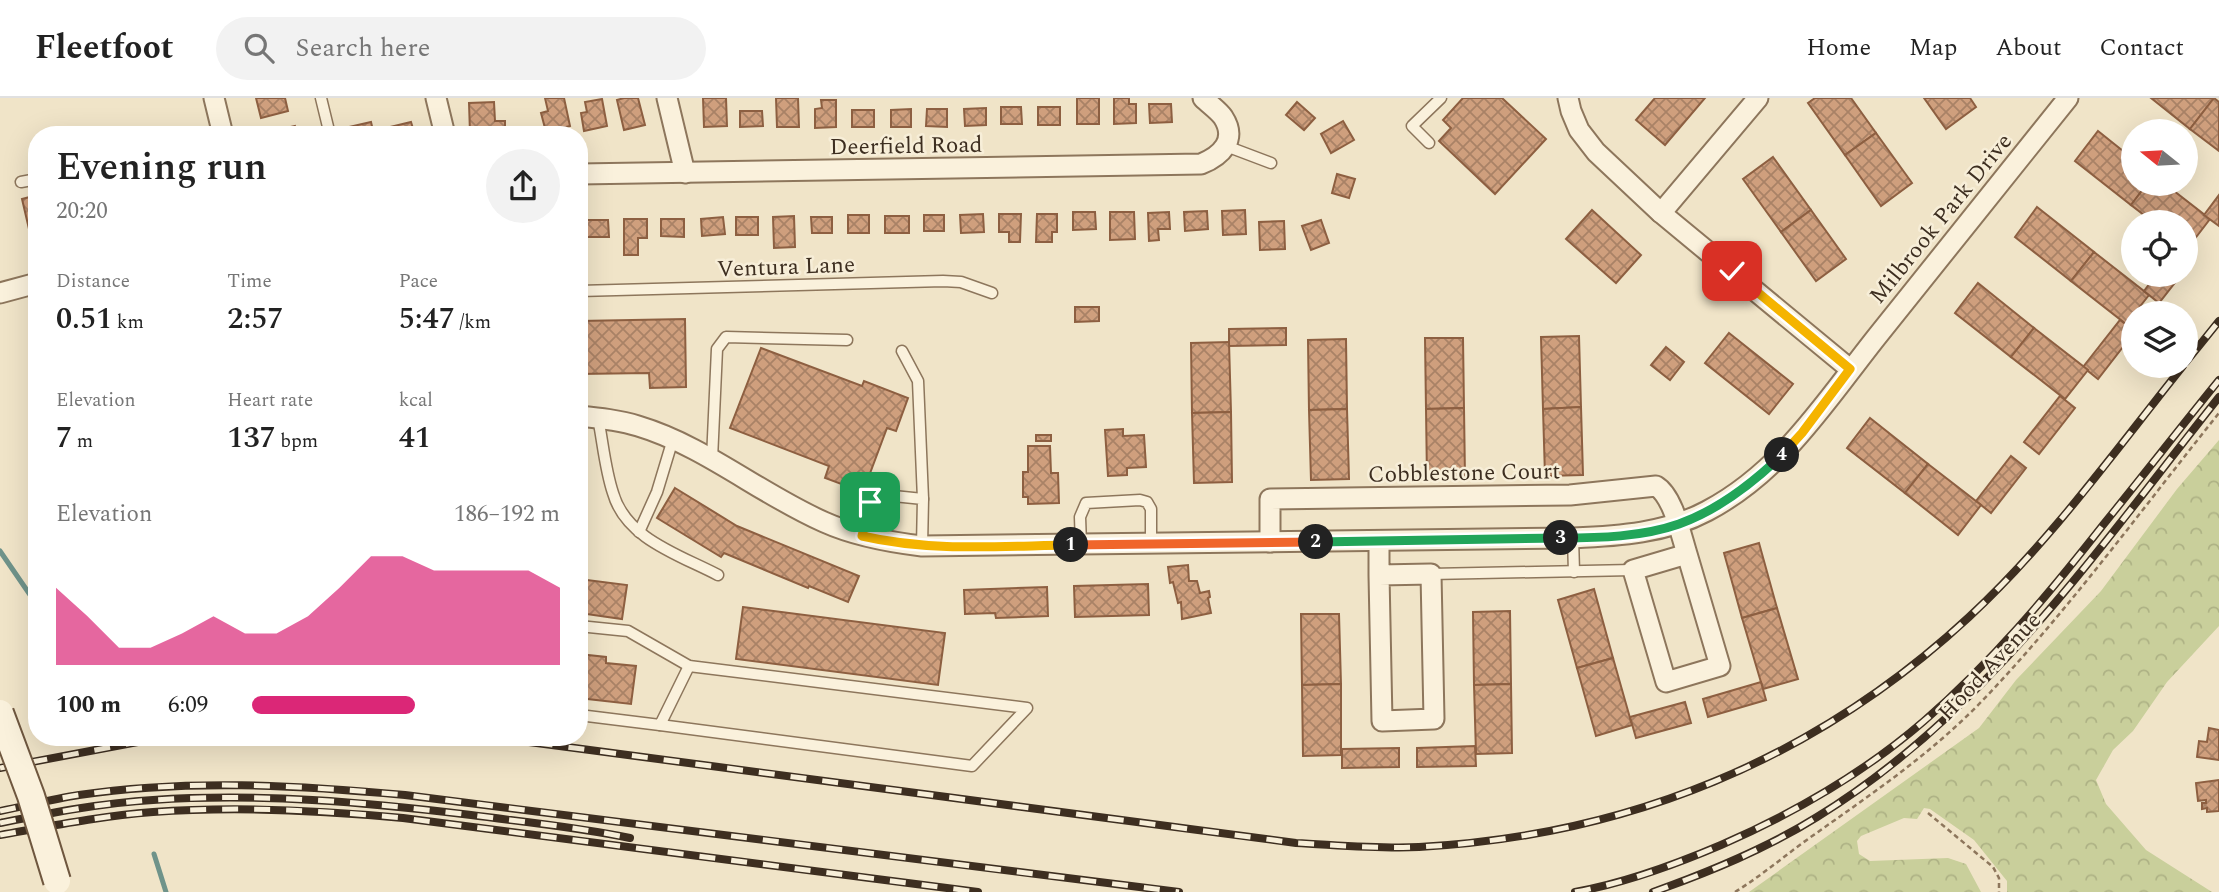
<!DOCTYPE html>
<meta charset="utf-8">
<style>
:root{--surface:#fff;--page:#f2f2f2;--text:#222;--muted:#767676;--line:#e0e0e0;--accent:#db2777}
body{margin:0;font-family:Spectral,serif;background:var(--page);color:var(--text);height:100vh;display:flex;flex-direction:column;font-size:26px;white-space:nowrap}
*{box-sizing:border-box;margin:0}
p{font-size:23px;color:var(--muted)}
.icon{flex:none;width:38px;height:38px;fill:none;stroke:currentColor;stroke-width:2;stroke-linecap:round;stroke-linejoin:round}
.map{position:relative;flex:1;overflow:hidden}
.side{position:absolute;left:28px;top:28px;width:560px;height:620px;display:flex;flex-direction:column;background:var(--surface);border-radius:28px;box-shadow:0 7px 28px #0002}
.side>*{flex:none}
.needle{width:46px;rotate:288deg}
.controls{position:absolute;left:2121px;top:21px;display:grid;gap:14px}
.controls a{display:grid;place-items:center;width:77px;height:77px;border-radius:50%;background:var(--surface);box-shadow:0 7px 28px #0002;font-size:35px}
.pin{position:absolute;display:grid;place-items:center;width:60px;height:60px;color:#fff;margin:-30px;border-radius:14px;box-shadow:0 4px 10px #0006}
.km{position:absolute;width:35px;height:35px;margin:-18px;border-radius:50%;background:#222;color:#fff;font-size:19px;line-height:35px;text-align:center}
.round{display:grid;place-items:center;flex:none;width:74px;height:74px;border-radius:37px;background:var(--page)}
.overview{display:flex;align-items:center;justify-content:space-between;height:119px;padding:0 28px}
h1{font-size:38px;font-weight:600;line-height:52px}
.figures{display:grid;grid-template-columns:repeat(3,1fr);gap:10px;height:119px;padding:7px 28px}
.figures div{display:grid;align-content:center}
.figures b{font-size:30px;font-weight:600}
.figures small{font-size:19px;font-weight:400}
.figures p{font-size:19px}
.chart{height:196px;padding:14px 28px}
.chart p{display:flex;justify-content:space-between}
.chart svg{width:100%;height:126px;margin-top:7px;fill:var(--accent);opacity:.7}
ul{padding:0 28px;list-style:none;font-size:23px}
li{display:grid;grid-template-columns:112px 84px 1fr;align-items:center;height:52px}
li i{height:18px;border-radius:9px;background:var(--accent)}
header{display:flex;align-items:center;gap:42px;box-sizing:border-box;height:98px;padding:0 35px;background:var(--surface);border-bottom:2px solid var(--line)}
header strong{font-size:33px}
nav{display:flex;gap:38px;margin-inline-start:auto;font-size:24px}
.search{width:490px;height:63px;background:var(--page);display:flex;align-items:center;gap:18px;box-sizing:border-box;padding:0 24px;border-radius:38px;color:var(--muted);font-size:26px}
.map>svg:first-child{display:block}
</style>
<header>
<strong>Fleetfoot</strong>
<div class="search"><svg class="icon" aria-label="search" viewBox="0 0 24 24"><circle cx="10" cy="10" r="6"/><path d="M15 15l6 6"/></svg>Search here</div>
<nav><a>Home</a><a>Map</a><a>About</a><a>Contact</a></nav>
</header>
<div class="map">
<svg width="2219" height="794" viewBox="0 0 2219 794">
<defs>
<pattern id="forest-crowns" width="20" height="18" patternUnits="userSpaceOnUse" patternTransform="scale(1.75)"><rect width="20" height="18" fill="#c9cf9b"/><path d="M2 6a3 3 0 1 1 6 0M12 15a3 3 0 1 1 6 0" fill="none" stroke="#aeb285"/></pattern>
<pattern id="building-cross-hatch" width="8" height="8" patternUnits="userSpaceOnUse" patternTransform="scale(1.75)"><rect width="8" height="8" fill="#cf9f7d"/><path d="M0 0l8 8M0 8l8-8" fill="none" stroke="#a98266"/></pattern>
</defs>
<rect width="100%" height="100%" fill="#f0e4c8"/>
<path fill="url(#forest-crowns)" d="M2219 342V528L2167 584 2133 633 2113 652 2096 682 2106 706 2146 752 2212 794H2007V783L1974 742 1930 711 1924 710 1917 721 1904 720 1861 738 1857 743 1859 756 1870 763 1948 760 1966 766 1981 794H1749L1979 630 2016 582 2101 493 2177 391Z"/>
<g fill="none" stroke-linecap="round" stroke-linejoin="round">
<g stroke="#6f938a" stroke-width="5">
<path d="M0 453 37 507"/>
<path d="M154 756 166 794"/>
</g>
</g>
<g fill="url(#building-cross-hatch)" stroke="#8d5f41" stroke-width="2">
<path d="M256 0H285L288 13 261 20Z"/>
<path d="M545 0H564L570 28 546 34 541 15 548 13Z"/>
<path d="M624 0H638L645 27 624 32 617 2Z"/>
<path d="M703 0H726L727 28 704 29Z"/>
<path d="M776 0H798L799 29H777Z"/>
<rect x="1077" y="0" width="22" height="26"/>
<path d="M1114 0H1129V6H1136V25L1114 26Z"/>
<path d="M1463 0H1502L1546 41 1495 96 1439 43 1451 30 1443 22Z"/>
<path d="M1655 0H1705L1665 47 1636 22Z"/>
<path d="M1815 0H1851L1876 35 1845 57 1808 5Z"/>
<path d="M1924 0H1970L1976 9 1946 31Z"/>
<path d="M2151 0H2214L2190 31Z"/>
<path d="M2214 0 2219 4V53L2190 31Z"/>
<path d="M602 1 607 28 584 33 581 15 587 14 585 4Z"/>
<path d="M821 2H836V29L815 30V11L822 10Z"/>
<path d="M494 4 495 23H505V34L470 35 469 5Z"/>
<path d="M1297 4 1315 20 1304 32 1286 17Z"/>
<path d="M1149 6H1171L1172 24 1150 25Z"/>
<path d="M1001 9H1021L1022 26H1001Z"/>
<rect x="1038" y="9" width="22" height="18"/>
<path d="M986 10V27L965 28 964 11Z"/>
<path d="M911 11V29H891V12Z"/>
<path d="M927 11H947V29L926 28Z"/>
<rect x="852" y="12" width="22" height="17"/>
<path d="M740 13H762L763 28 740 29Z"/>
<path d="M1343 23 1354 42 1331 55 1321 36Z"/>
<path d="M371 24 374 37H351L349 29Z"/>
<path d="M411 24 415 37H388L386 30Z"/>
<path d="M295 28 298 37H266L265 35Z"/>
<path d="M2098 33 2133 61V86H2147L2131 107 2075 63Z"/>
<path d="M1876 35 1912 85 1881 108 1845 57Z"/>
<path d="M1773 59 1811 112 1781 134 1743 81Z"/>
<path d="M1337 76 1355 81 1349 100 1332 95Z"/>
<path d="M2147 86H2165L2210 121 2187 151 2186 124H2153L2131 107Z"/>
<path d="M37 97V129L29 131 22 101Z"/>
<path d="M2219 97V128L2204 117Z"/>
<path d="M2037 109 2094 154 2071 183 2015 139Z"/>
<path d="M1245 112 1246 136 1223 137 1222 113Z"/>
<path d="M1592 112 1641 157 1616 185 1566 141Z"/>
<path d="M1811 112 1846 161 1816 183 1781 134Z"/>
<path d="M1207 113 1208 131 1185 133 1184 114Z"/>
<path d="M1073 114H1095L1096 131 1073 132Z"/>
<path d="M1110 114H1134L1135 141 1110 142Z"/>
<path d="M1169 114 1170 131H1158L1159 142 1149 143 1148 115Z"/>
<path d="M983 116 984 134 961 135 960 117Z"/>
<path d="M999 116H1021L1020 144H1009V134H999Z"/>
<path d="M1037 116H1057V134H1052V144H1036Z"/>
<rect x="848" y="117" width="21" height="18"/>
<rect x="924" y="117" width="20" height="16"/>
<path d="M794 118 795 149 774 150 773 119Z"/>
<rect x="885" y="118" width="24" height="17"/>
<path d="M723 119 725 136 702 138 701 121Z"/>
<rect x="736" y="119" width="22" height="18"/>
<path d="M811 119H832V135H812Z"/>
<path d="M624 121H647V140H638V157H624Z"/>
<path d="M661 121H684V139L661 138Z"/>
<path d="M587 122H608L609 139H587Z"/>
<path d="M1321 122 1329 145 1311 152 1302 128Z"/>
<path d="M1284 123 1285 151 1260 152 1259 124Z"/>
<path d="M2186 150 2195 158 2186 170Z"/>
<path d="M2094 154 2149 197 2126 226 2071 183Z"/>
<path d="M2156 177H2181L2159 205 2144 193Z"/>
<path d="M1978 185 2034 230 2011 259 1955 215Z"/>
<path d="M1075 209H1099V223L1075 224Z"/>
<path d="M685 221 686 289 650 290 649 275 579 276V223Z"/>
<path d="M2120 222 2133 232V236L2098 281 2083 269Z"/>
<path d="M1286 230V247L1229 248V231Z"/>
<path d="M2034 230 2088 272 2065 301 2011 259Z"/>
<path d="M1729 235 1793 286 1769 316 1705 265Z"/>
<path d="M1579 238 1581 309 1543 311 1541 239Z"/>
<path d="M1425 240H1463L1464 310 1426 311Z"/>
<path d="M1346 241 1347 311 1309 312 1308 242Z"/>
<path d="M1229 244 1231 314 1192 315 1191 245Z"/>
<path d="M1666 249 1684 264 1670 282 1651 267Z"/>
<path d="M761 250 862 288 864 283 908 300 896 333 887 330 863 394 825 380 829 368 730 330Z"/>
<path d="M2060 298 2075 310 2039 356 2024 344Z"/>
<path d="M1581 309 1583 377 1545 378 1543 311Z"/>
<path d="M1464 310 1465 380 1427 381 1426 311Z"/>
<path d="M1347 311 1349 381 1311 382 1309 312Z"/>
<path d="M1231 314 1232 384 1194 385 1192 315Z"/>
<path d="M1870 320 1928 366 1905 395 1847 350Z"/>
<path d="M1123 331V338L1144 337 1146 369 1127 370V377L1108 378 1105 332Z"/>
<rect x="1036" y="337" width="15" height="6"/>
<path d="M1028 348H1050L1051 375H1058L1059 405 1028 406V399H1023V374H1028Z"/>
<path d="M582 358 583 434H579V359Z"/>
<path d="M2011 358 2026 370 1991 415 1976 403Z"/>
<path d="M1928 366 1981 407 1958 437 1905 395Z"/>
<path d="M675 390 737 428 859 478 848 504 809 488 808 490 724 455 721 459 657 420Z"/>
<path d="M1759 445 1777 510 1742 520 1724 455Z"/>
<path d="M1188 467 1189 483H1197L1200 495 1209 493 1210 499 1208 500 1211 515 1182 521 1181 504 1178 505 1173 484 1170 485 1168 469Z"/>
<path d="M579 481 627 487 622 521 579 515Z"/>
<path d="M1148 486 1149 517 1075 519 1074 488Z"/>
<path d="M1047 489 1048 518 996 520 995 515 965 516 964 492Z"/>
<path d="M1594 491 1613 560 1577 570 1558 502Z"/>
<path d="M743 509 945 535 938 587 736 561Z"/>
<path d="M1777 510 1798 581 1763 591 1742 520Z"/>
<path d="M1510 513 1511 586 1474 587 1473 514Z"/>
<path d="M1301 516H1339L1341 586 1302 587Z"/>
<path d="M579 556 606 559V565L636 568 631 606 579 600Z"/>
<path d="M1613 560 1632 627 1596 638 1577 570Z"/>
<path d="M1761 584 1766 602 1708 619 1703 601Z"/>
<path d="M1341 586V657L1303 658 1302 587Z"/>
<path d="M1511 586 1512 655 1476 656 1474 587Z"/>
<path d="M1685 604 1691 625 1636 640 1630 619Z"/>
<path d="M2209 630 2219 632V662L2197 659 2199 643 2207 644Z"/>
<path d="M1475 648 1476 668 1417 669V650Z"/>
<path d="M1399 650V669L1342 670V651Z"/>
<path d="M2219 682V713L2207 714V710L2202 711V705H2206V702L2198 703 2196 685Z"/>
</g>
<g fill="none" stroke-linecap="round" stroke-linejoin="round">
<defs>
<g id="lane">
<path d="M321 0 330 37"/>
<path d="M1429 45 1412 28 1441 0"/>
<path d="M1226 48 1271 65"/>
<path d="M21 84 37 81"/>
<path d="M579 193 943 183 961 184 992 195"/>
<path d="M902 253 918 283 923 401"/>
<path d="M35 300 37 299"/>
<path d="M598 320C603 345 605 371 613 395 626 441 680 457 718 477"/>
<path d="M712 361 717 251 726 239 847 242"/>
<path d="M639 434 657 394 673 341"/>
<path d="M862 438 874 396 923 401 922 448"/>
<path d="M1573 440 1574 474"/>
<path d="M1081 447 1080 419 1086 405 1140 402 1147 404 1151 411V446"/>
<path d="M1431 476 1633 472"/>
<path d="M579 528 628 533 689 568 1027 610 972 668 660 627"/>
<path d="M579 617 660 627 689 568"/>
</g>
<g id="street">
<path d="M214 0 223 37"/>
<path d="M436 0 445 37"/>
<path d="M667 0 685 75"/>
<path d="M1568 0 1571 13 1579 32 1596 54 1661 115 1850 271"/>
<path d="M579 76 1201 66C1221 58 1238 42 1223 19 1218 12 1209 6 1203 0"/>
<path d="M1661 115 1758 0"/>
<path d="M0 195 37 185"/>
<path d="M579 318C599 320 619 322 638 328 705 348 760 396 824 424 855 438 888 444 922 448L1573 440C1619 438 1666 435 1707 413 1783 373 1827 301 1879 236 1942 157 2005 79 2068 0"/>
<path d="M1379 443V477L1431 476 1434 621 1382 623 1379 477"/>
<path d="M1270 444V401L1570 397 1656 388C1673 398 1681 437 1687 456L1633 472 1666 584 1720 568 1687 456"/>
</g>
</defs>
<use href="#lane" stroke="#8d765c" stroke-width="13"/>
<use href="#street" stroke="#8d765c" stroke-width="23"/>
<g stroke="#8d765c" stroke-width="2.5" stroke-dasharray="5 3.5" stroke-linecap="butt">
<path d="M1928 715 1993 769 1999 780V794"/>
<path d="M1735 794C1761 778 1783 759 1808 741 1870 697 1930 657 1983 602 2068 513 2142 411 2219 315"/>
</g>
<use href="#lane" stroke="#faf1dc" stroke-width="10"/>
<use href="#street" stroke="#faf1dc" stroke-width="19"/>
<defs>
<g id="rail">
<path d="M2186 264 2219 223"/>
<path d="M473 639 529 644 1296 745C1337 747 1378 751 1419 749 1627 738 1815 662 1969 519 2049 445 2115 353 2183 268"/>
<path d="M0 670 143 643 190 639"/>
<path d="M0 713C26 708 52 701 79 697 187 681 296 687 405 697L1179 794"/>
<path d="M0 725C51 715 101 705 153 702 260 695 365 704 471 717 524 724 577 729 630 740"/>
<path d="M0 737C51 728 101 718 153 714 236 708 319 712 403 720L978 794"/>
<path d="M1575 794C1625 785 1674 767 1721 747 1794 715 1864 675 1924 623 1992 564 2048 497 2103 427 2142 379 2180 330 2219 282"/>
<path d="M1653 794C1709 774 1766 751 1817 719 1985 616 2098 451 2219 299"/>
</g>
</defs>
<use href="#rail" stroke="#3d2e20" stroke-width="8"/>
<use href="#rail" stroke="#f7eed8" stroke-width="5" stroke-dasharray="16" stroke-linecap="butt"/>
<defs>
<path id="secondary-bridge" d="M0 615 31 698 57 783"/>
</defs>
<use href="#secondary-bridge" stroke="#6f573f" stroke-width="30" stroke-linecap="butt"/>
<use href="#secondary-bridge" stroke="#faf1dc" stroke-width="26"/>
</g>
<g fill="none" stroke-linecap="round" stroke-linejoin="round">
<defs>
<path id="split-1" d="M870 404 862 438C931 454 1001 448 1071 447"/>
<path id="split-2" d="M1071 447 1316 444"/>
<path id="split-3" d="M1316 444 1561 440"/>
<path id="split-4" d="M1561 440C1599 440 1642 439 1679 426 1718 412 1753 385 1782 357"/>
<path id="split-5" d="M1732 173 1850 271 1802 335 1782 357"/>
</defs>
<use href="#split-1" stroke="#fff" stroke-width="14"/>
<use href="#split-2" stroke="#fff" stroke-width="14"/>
<use href="#split-3" stroke="#fff" stroke-width="14"/>
<use href="#split-4" stroke="#fff" stroke-width="14"/>
<use href="#split-5" stroke="#fff" stroke-width="14"/>
<use href="#split-1" stroke="#f5b400" stroke-width="9"/>
<use href="#split-2" stroke="#f0652b" stroke-width="9"/>
<use href="#split-3" stroke="#22a559" stroke-width="9"/>
<use href="#split-4" stroke="#22a559" stroke-width="9"/>
<use href="#split-5" stroke="#f5b400" stroke-width="9"/>
</g>
<g text-anchor="middle" stroke-width="5" stroke-linejoin="round" paint-order="stroke">
<g font-size="23" fill="#3d2e20" stroke="#f7eed8">
<text transform="translate(906 47) rotate(-1)" y="8">Deerfield Road</text>
<text transform="translate(1940 120) rotate(-51)" y="8">Milbrook Park Drive</text>
<text transform="translate(786 168) rotate(-2)" y="8">Ventura Lane</text>
<text transform="translate(1464 374) rotate(-1)" y="8">Cobblestone Court</text>
<text transform="translate(1989 568) rotate(-47)" y="8">Hood Avenue</text>
</g>
</g>
</svg>
<div class="controls">
<a><svg class="needle" viewBox="-14 -14 28 28"><path d="M0-13l5 13h-10z" fill="#e53935"/><path d="M0 13l5-13h-10z" fill="#767676"/></svg></a>
<a><svg class="icon" aria-label="locate" viewBox="0 0 24 24"><circle cx="12" cy="12" r="6"/><path d="M12 2v4M12 18v4M2 12h4M18 12h4"/></svg></a>
<a><svg class="icon" aria-label="layers" viewBox="0 0 24 24"><path d="M12 4l9 5-9 5-9-5zM3 14l9 5 9-5"/></svg></a>
</div>
<div class="pin" style="left:870px;top:404px;background:#1e9e55"><svg class="icon" aria-label="arrive" viewBox="0 0 24 24"><path d="M6 21V4h12l-3 4 3 4H6"/></svg></div>
<div class="pin" style="left:1732px;top:173px;background:#d93025"><svg class="icon" aria-label="check" viewBox="0 0 24 24"><path d="M5 12l5 5 9-10"/></svg></div>
<b class="km" style="left:1071px;top:447px">1</b>
<b class="km" style="left:1316px;top:444px">2</b>
<b class="km" style="left:1561px;top:440px">3</b>
<b class="km" style="left:1782px;top:357px">4</b>
<section class="side">
<div class="overview"><div><h1>Evening run</h1><p>20:20</p></div><a class="round"><svg class="icon" aria-label="share" viewBox="0 0 24 24"><path d="M12 15V3M7 8l5-5 5 5M5 13v7h14v-7"/></svg></a></div>
<div class="figures">
<div><p>Distance</p><b>0.51<small> km</small></b></div>
<div><p>Time</p><b>2:57</b></div>
<div><p>Pace</p><b>5:47<small> /km</small></b></div>
</div>
<div class="figures">
<div><p>Elevation</p><b>7<small> m</small></b></div>
<div><p>Heart rate</p><b>137<small> bpm</small></b></div>
<div><p>kcal</p><b>41</b></div>
</div>
<div class="chart"><p><span>Elevation</span>186–192 m</p>
<svg viewBox="0 0 160 44" preserveAspectRatio="none"><path d="M0 44V17L10 27L20 38L30 38L40 33L50 27L60 33L70 33L80 27L90 17L100 6L110 6L120 11L130 11L140 11L150 11L160 17V44z"/></svg>
</div>
<ul>
<li><b>100 m</b>6:09<i style="width:53%"></i></li>
</ul>
</section>
</div>
